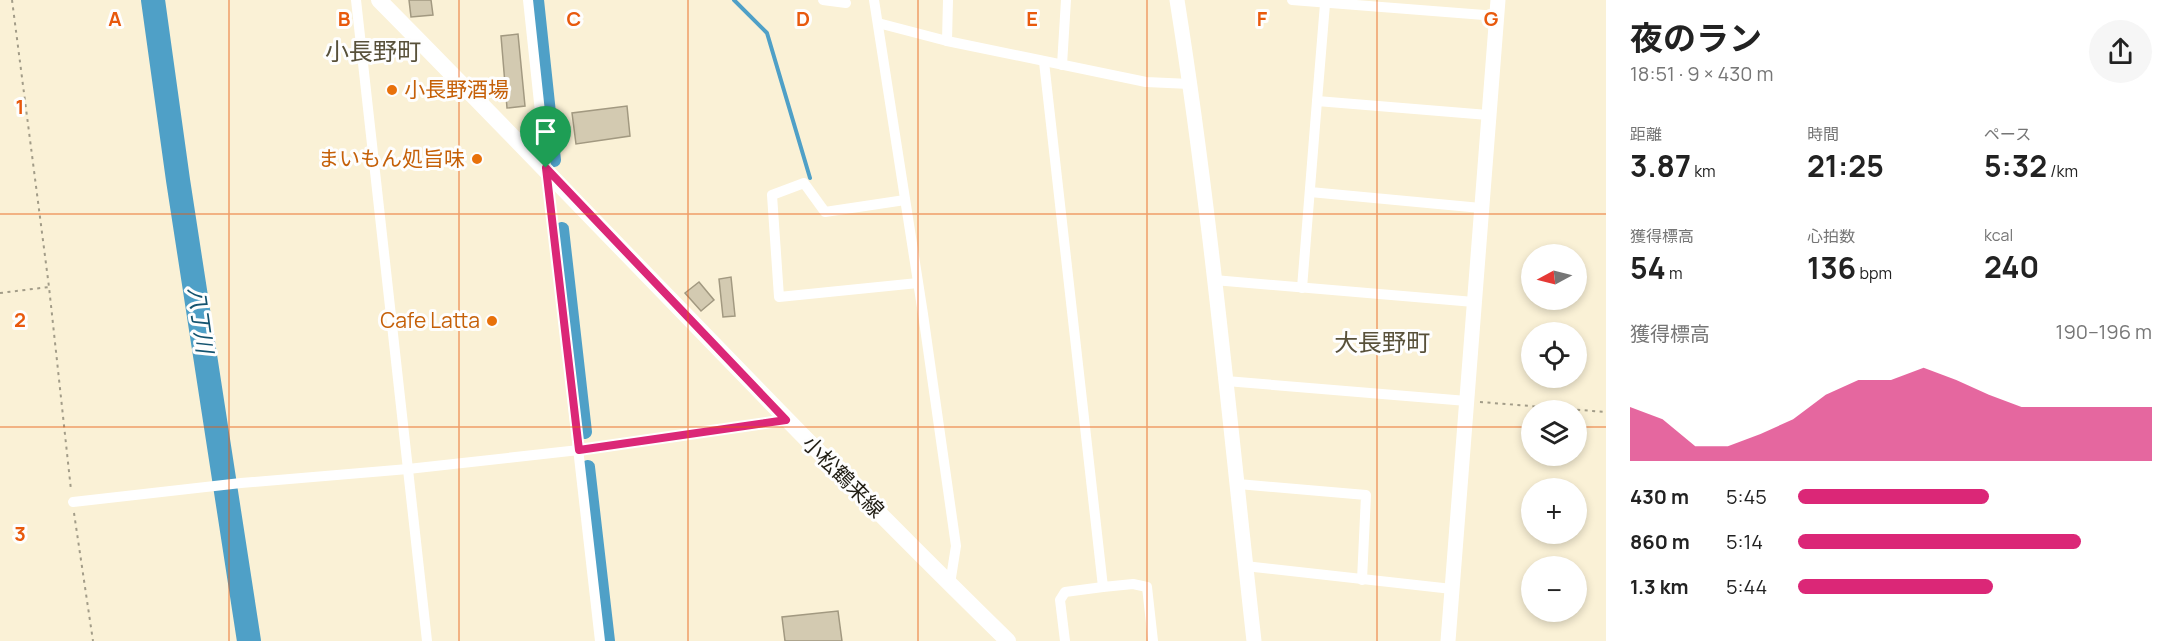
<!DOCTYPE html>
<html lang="ja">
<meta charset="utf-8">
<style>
:root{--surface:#fff;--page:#f6f6f6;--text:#222;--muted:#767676;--accent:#db2777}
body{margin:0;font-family:Manrope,"Noto Sans JP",sans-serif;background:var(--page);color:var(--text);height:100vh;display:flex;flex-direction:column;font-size:22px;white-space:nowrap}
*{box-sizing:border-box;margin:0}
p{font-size:20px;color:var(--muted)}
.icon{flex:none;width:33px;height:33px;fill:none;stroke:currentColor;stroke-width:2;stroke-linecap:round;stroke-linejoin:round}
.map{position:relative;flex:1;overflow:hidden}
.details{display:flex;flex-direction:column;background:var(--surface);width:570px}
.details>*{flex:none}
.needle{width:39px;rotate:263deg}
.controls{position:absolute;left:1521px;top:244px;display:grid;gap:12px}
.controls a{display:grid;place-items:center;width:66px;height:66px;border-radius:50%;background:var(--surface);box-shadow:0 3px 9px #0003;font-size:30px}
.pin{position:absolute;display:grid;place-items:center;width:51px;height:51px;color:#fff;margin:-62px -26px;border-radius:50% 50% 50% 0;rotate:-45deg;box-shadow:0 0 6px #0007}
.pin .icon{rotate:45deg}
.round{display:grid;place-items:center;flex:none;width:63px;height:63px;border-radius:32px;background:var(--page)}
.overview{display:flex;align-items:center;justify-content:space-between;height:102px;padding:0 24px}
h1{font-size:33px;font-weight:700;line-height:45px}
.metrics{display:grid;grid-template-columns:repeat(3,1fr);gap:9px;height:102px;padding:6px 24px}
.metrics div{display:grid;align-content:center}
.metrics b{font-size:30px;font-weight:700}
.metrics small{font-size:16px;font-weight:400}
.metrics p{font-size:16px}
.chart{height:168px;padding:12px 24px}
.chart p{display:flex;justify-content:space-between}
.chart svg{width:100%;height:108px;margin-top:6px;fill:var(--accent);opacity:.7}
ul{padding:0 24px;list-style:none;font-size:20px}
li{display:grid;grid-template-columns:96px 72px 1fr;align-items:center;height:45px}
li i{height:15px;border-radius:8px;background:var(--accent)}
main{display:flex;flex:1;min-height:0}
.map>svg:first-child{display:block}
</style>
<main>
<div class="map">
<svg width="1606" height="641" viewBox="0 0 1606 641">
<rect width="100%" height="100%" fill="#faf1d6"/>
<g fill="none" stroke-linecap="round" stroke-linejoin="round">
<path stroke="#4fa0c7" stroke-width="4" d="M734 0 767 33 810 178"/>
<g stroke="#4fa0c7" stroke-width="14">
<path d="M537 0 554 160"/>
<path d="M562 229 585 432"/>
<path d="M588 467 608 641"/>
</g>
<path stroke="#4fa0c7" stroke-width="24" d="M153 0 178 180 249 641"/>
</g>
<g fill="#d3cab1" stroke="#a29981" stroke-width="1.5">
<path d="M409 0H431L433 15 411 17Z"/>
<path d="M518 34 525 106 507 108 501 36Z"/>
<path d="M627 106 630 136 576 144 572 113Z"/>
<path d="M731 277 735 316 723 317 719 279Z"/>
<path d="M699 282 714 300 701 311 685 293Z"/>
<path d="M838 611 842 641H785L782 617Z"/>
</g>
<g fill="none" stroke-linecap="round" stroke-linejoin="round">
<g stroke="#a29c88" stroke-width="2" stroke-dasharray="3 4.5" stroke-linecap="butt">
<path d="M12 0 49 287 71 490"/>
<path d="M0 293 49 287"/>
<path d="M1480 402 1606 412"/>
<path d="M74 513 93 641"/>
</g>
<g stroke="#fff" stroke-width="10">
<path d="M356 0 427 641"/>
<path d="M528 0 546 168 600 641"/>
<path d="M823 0 846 3"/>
<path d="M874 0 923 314 956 546 950 584"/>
<path d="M1292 0 1497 16"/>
<path d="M878 23 947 41 1146 82 1190 84"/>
<path d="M947 41 948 0"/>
<path d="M1044 62 1103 587 1133 584 1147 587 1153 641"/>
<path d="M1062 65 1066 0"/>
<path d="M1317 101 1325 4"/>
<path d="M1310 192 1481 208"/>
<path d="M905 200 825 212 804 183 772 195 779 297 918 283"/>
<path d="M1214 280 1474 302"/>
<path d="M1302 288 1317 101 1488 115"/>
<path d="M1226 381 1467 401"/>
<path d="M1238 484 1366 495 1362 580"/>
<path d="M73 502 241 483 408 469 579 450 786 420"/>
<path d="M1245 566 1452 589"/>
<path d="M1065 641 1060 600 1065 592 1103 587"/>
</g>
<g stroke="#fff" stroke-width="15">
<path d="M1177 0C1211 213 1230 427 1254 641"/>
<path d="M1448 641 1498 0"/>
</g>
<path stroke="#fff" stroke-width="16" d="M379 0C590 213 794 432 1008 641"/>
</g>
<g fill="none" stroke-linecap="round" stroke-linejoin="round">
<defs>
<path id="route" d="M546 168 786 420 579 450Z"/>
</defs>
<use href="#route" stroke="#fff" stroke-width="12"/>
<use href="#route" stroke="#db2777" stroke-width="8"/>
</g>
<path fill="none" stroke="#e8590c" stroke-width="1.5" stroke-opacity="0.55" d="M229 0V641M459 0V641M688 0V641M918 0V641M1147 0V641M1377 0V641M0 214H1606M0 427H1532M1576 427H1606"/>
<g fill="#e8710a" stroke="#fefefe" stroke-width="2">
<circle cx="392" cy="90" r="6"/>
<circle cx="477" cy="159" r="6"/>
<circle cx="492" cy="321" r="6"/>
</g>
<g text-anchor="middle" stroke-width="6" stroke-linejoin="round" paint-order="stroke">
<g font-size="21" fill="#c56008" stroke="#fefefe" text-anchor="end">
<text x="404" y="97" text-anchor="start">小長野酒場</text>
<text x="465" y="166">まいもん処旨味</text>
<text x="480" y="328">Cafe Latta</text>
</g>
<g font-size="21" fill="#201d13" stroke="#fefefe">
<text transform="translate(843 477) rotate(45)" y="7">小松鶴来線</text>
</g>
<g font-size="22" font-style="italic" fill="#13536f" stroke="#fefefe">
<text transform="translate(201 320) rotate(82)" y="8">八丁川</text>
</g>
<g font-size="24" fill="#58513a" stroke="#fefefe">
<text x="373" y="60">小長野町</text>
<text x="1382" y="351">大長野町</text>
</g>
</g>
<g font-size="20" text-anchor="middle" font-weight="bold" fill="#e8590c" stroke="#fefefe" stroke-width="6" stroke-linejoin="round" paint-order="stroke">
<text x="115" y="26">A</text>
<text x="344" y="26">B</text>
<text x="574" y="26">C</text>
<text x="803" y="26">D</text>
<text x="1032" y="26">E</text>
<text x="1262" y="26">F</text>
<text x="1491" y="26">G</text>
<text x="20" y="114">1</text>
<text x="20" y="327">2</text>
<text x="20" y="541">3</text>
</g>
</svg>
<div class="controls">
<a><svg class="needle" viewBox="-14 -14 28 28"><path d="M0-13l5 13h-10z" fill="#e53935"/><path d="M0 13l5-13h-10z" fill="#767676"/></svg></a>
<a><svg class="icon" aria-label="locate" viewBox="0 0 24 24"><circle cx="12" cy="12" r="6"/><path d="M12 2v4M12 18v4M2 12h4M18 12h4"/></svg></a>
<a><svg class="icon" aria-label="layers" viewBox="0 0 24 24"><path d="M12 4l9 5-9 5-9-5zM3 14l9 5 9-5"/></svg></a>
<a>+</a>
<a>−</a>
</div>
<div class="pin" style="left:546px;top:168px;background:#1e9e55"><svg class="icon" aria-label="arrive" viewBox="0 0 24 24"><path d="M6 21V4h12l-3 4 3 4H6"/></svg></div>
</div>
<section class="details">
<div class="overview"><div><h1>夜のラン</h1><p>18:51 · 9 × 430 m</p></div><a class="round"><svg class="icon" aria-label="share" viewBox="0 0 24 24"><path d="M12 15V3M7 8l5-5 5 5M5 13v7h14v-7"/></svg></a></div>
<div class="metrics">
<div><p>距離</p><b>3.87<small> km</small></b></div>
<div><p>時間</p><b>21:25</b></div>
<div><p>ペース</p><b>5:32<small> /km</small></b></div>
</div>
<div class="metrics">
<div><p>獲得標高</p><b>54<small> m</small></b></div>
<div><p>心拍数</p><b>136<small> bpm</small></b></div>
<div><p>kcal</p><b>240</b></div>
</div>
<div class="chart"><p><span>獲得標高</span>190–196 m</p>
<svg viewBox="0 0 160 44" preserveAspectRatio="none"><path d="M0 44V22L10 27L20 38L30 38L40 33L50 27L60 17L70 11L80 11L90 6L100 11L110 17L120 22L130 22L140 22L150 22L160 22V44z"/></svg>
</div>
<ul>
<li><b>430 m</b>5:45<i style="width:54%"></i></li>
<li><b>860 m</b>5:14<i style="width:80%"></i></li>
<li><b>1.3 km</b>5:44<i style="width:55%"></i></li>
</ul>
</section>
</main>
